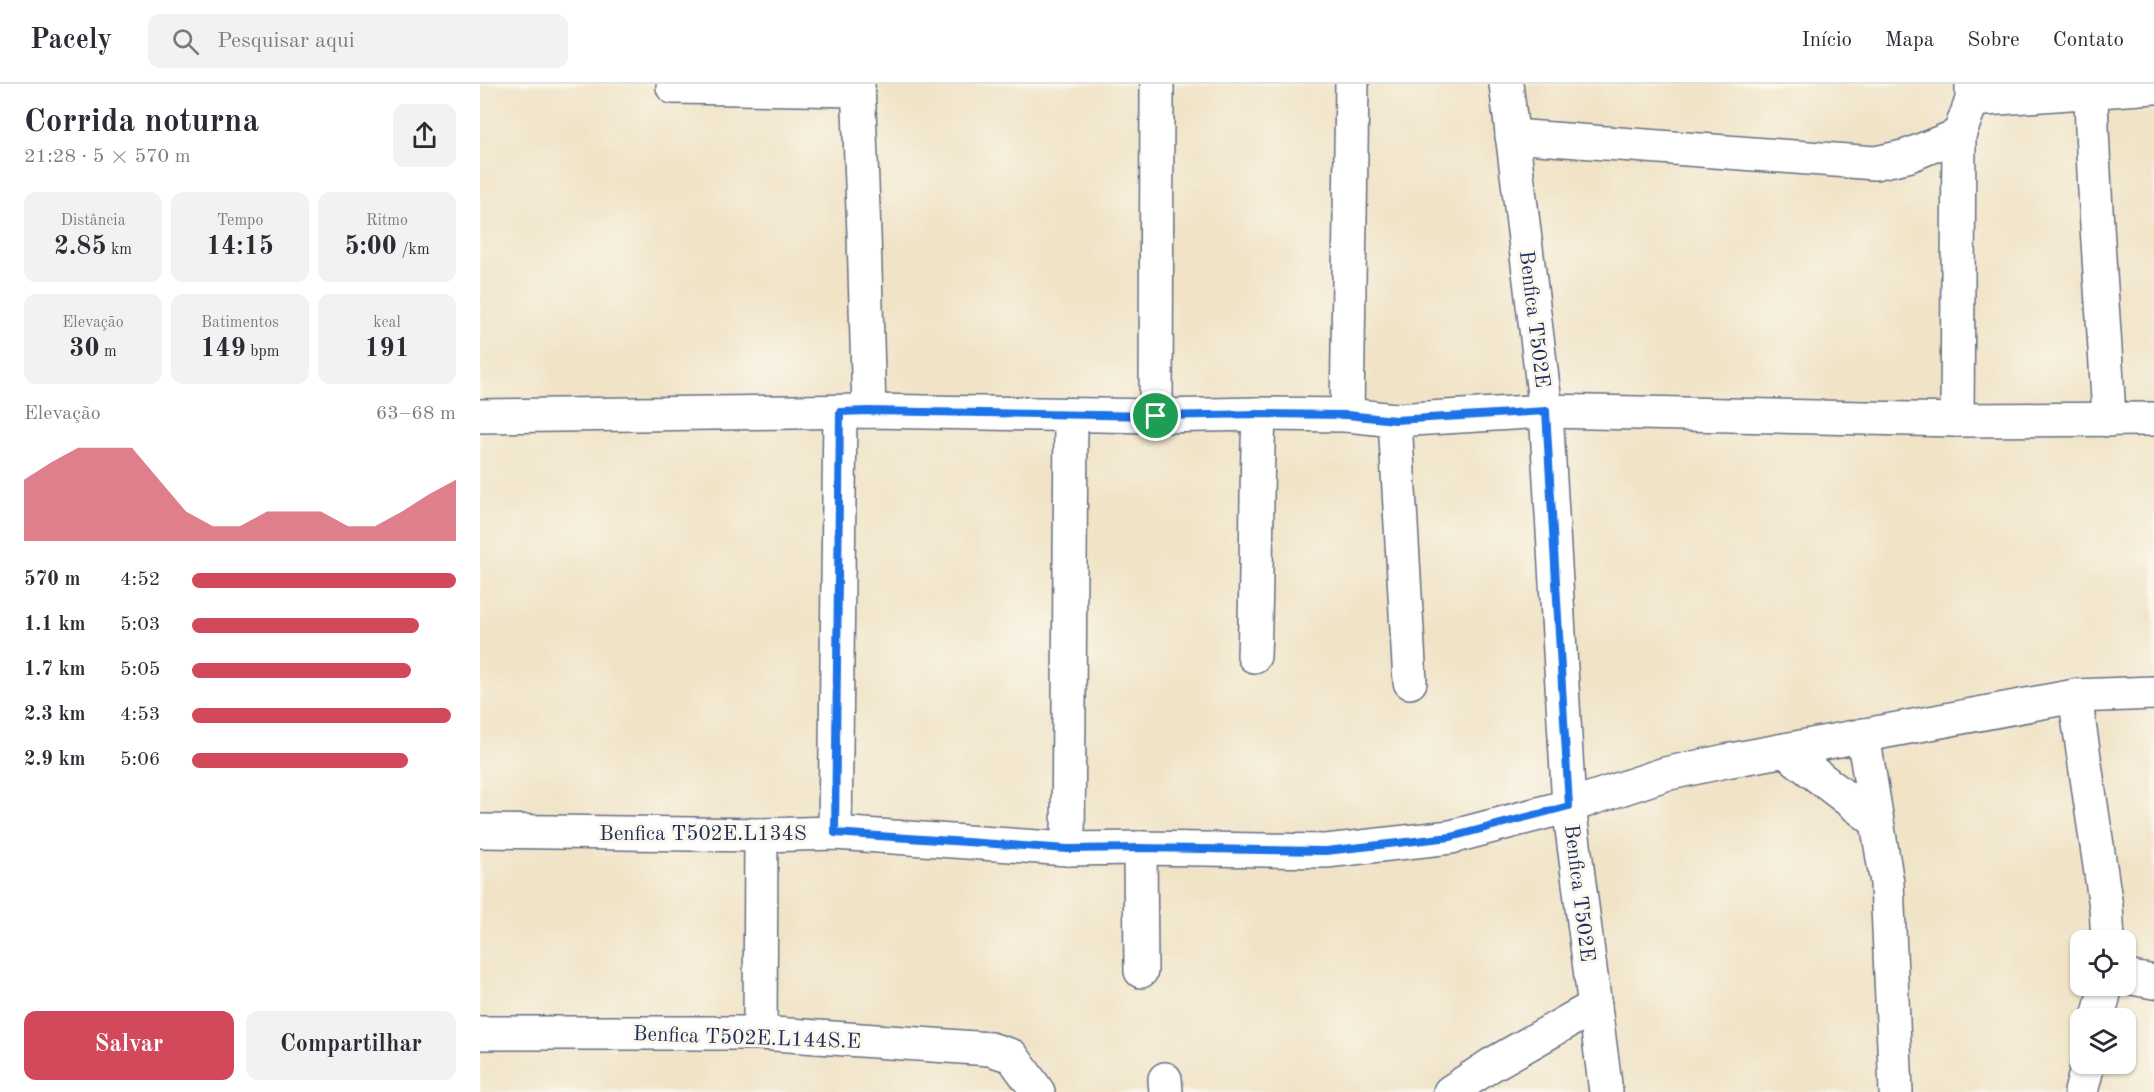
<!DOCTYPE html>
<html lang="pt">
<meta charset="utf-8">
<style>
:root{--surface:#fff;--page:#f2f2f3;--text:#2b2b33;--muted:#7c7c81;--line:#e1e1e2;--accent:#d1495b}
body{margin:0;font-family:"Old Standard TT",serif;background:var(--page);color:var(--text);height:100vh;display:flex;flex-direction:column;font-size:22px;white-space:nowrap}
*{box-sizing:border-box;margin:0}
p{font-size:20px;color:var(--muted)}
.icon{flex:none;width:33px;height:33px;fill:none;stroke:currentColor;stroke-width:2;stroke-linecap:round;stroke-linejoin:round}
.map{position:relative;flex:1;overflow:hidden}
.details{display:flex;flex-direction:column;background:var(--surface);width:480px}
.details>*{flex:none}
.fabs{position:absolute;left:1590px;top:846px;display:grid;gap:12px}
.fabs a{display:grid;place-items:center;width:66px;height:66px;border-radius:12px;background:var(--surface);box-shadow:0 2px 4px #0004;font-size:30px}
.pin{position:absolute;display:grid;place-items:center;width:51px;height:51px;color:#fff;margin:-26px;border:3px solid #fff;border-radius:50%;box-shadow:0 2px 6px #0007}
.round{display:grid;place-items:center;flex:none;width:63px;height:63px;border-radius:12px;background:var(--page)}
.headline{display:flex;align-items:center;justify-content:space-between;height:102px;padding:0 24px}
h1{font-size:33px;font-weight:700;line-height:45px}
.metrics{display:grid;grid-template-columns:repeat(3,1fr);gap:9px;height:102px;padding:6px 24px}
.metrics div{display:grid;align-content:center;border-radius:12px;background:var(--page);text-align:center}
.metrics b{font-size:26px;font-weight:700}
.metrics small{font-size:16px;font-weight:400}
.metrics p{font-size:16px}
.chart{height:168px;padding:12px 24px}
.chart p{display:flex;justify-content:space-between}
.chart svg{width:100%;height:108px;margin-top:6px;fill:var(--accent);opacity:.7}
.primary-button{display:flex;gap:12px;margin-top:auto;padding:12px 24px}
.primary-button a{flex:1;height:69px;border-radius:12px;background:var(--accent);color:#fff;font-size:24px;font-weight:700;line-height:69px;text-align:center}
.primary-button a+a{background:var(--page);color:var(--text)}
ul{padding:0 24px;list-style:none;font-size:20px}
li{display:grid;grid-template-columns:96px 72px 1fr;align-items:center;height:45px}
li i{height:15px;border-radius:8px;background:var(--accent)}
header{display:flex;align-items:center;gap:36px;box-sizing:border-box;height:84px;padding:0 30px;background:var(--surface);border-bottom:2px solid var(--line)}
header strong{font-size:28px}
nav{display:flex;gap:33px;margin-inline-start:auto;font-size:21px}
.search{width:420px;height:54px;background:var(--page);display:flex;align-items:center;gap:15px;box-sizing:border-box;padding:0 21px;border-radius:12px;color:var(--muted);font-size:22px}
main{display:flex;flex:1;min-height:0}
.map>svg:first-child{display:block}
</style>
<header>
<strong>Pacely</strong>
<div class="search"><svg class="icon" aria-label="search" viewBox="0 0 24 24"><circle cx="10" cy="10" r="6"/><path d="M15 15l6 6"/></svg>Pesquisar aqui</div>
<nav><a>Início</a><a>Mapa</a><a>Sobre</a><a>Contato</a></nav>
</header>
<main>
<section class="details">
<div class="headline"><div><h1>Corrida noturna</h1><p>21:28 · 5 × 570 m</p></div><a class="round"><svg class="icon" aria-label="share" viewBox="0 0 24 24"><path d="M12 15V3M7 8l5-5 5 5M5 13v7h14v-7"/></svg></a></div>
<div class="metrics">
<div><p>Distância</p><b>2.85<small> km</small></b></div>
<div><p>Tempo</p><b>14:15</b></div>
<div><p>Ritmo</p><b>5:00<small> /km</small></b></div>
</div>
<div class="metrics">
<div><p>Elevação</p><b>30<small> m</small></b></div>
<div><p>Batimentos</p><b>149<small> bpm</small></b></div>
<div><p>kcal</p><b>191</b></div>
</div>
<div class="chart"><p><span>Elevação</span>63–68 m</p>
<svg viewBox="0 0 160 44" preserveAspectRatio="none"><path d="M0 44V19L10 12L20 6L30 6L40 6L50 19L60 32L70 38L80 38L90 32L100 32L110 32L120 38L130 38L140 32L150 25L160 19V44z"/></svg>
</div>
<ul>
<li><b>570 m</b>4:52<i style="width:100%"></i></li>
<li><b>1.1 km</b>5:03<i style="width:86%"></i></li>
<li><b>1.7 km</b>5:05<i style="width:83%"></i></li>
<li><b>2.3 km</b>4:53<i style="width:98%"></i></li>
<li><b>2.9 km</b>5:06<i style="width:82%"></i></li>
</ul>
<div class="primary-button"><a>Salvar</a><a>Compartilhar</a></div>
</section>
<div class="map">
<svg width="1674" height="1008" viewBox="0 0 1674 1008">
<rect width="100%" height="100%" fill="#fbf7ec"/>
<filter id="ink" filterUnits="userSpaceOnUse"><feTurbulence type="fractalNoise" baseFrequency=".0167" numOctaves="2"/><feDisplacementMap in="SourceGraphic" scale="12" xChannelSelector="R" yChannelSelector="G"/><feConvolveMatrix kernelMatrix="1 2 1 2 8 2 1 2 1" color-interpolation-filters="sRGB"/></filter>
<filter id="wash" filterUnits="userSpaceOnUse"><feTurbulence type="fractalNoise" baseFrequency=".008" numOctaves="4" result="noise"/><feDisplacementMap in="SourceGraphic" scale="24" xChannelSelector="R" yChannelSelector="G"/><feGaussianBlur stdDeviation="1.35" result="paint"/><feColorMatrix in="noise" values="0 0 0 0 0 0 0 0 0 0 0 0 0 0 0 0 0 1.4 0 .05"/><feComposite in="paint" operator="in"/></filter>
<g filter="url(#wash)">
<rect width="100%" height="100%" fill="#f0e3c6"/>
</g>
<g filter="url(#ink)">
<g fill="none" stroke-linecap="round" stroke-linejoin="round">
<defs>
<g id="minor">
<path d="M378 0 384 150 389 327"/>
<path d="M1026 0 1066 327 1089 722 1126 1008"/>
<path d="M193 3 378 6"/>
<path d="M1611 8C1613 118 1624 227 1629 336"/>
<path d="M1492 16 1674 3"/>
<path d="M1032 52 1395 79 1427 72 1479 51"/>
<path d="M867 331 872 0"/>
<path d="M0 332 389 327 676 332 779 330 867 331 915 336 1066 327 1477 336 1674 335"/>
<path d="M676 332 677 0"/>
<path d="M915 336 930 598"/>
<path d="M1477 336 1479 51 1492 16V0"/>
<path d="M774 572C777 491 776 410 779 330"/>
<path d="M1595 612 1626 823 1628 856"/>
<path d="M1383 651 1407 799 1416 1008"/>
<path d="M1304 666 1397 738"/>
<path d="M0 747 281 751 355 749 588 765 660 764 846 767 971 753 1089 722 1185 690 1246 677 1595 612 1674 609"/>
<path d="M355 749 360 328"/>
<path d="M660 764 661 887"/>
<path d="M588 765 591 332"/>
<path d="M1646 893 1674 898"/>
<path d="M1618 934 1626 902"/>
<path d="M0 949H280L510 965 532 972 558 1008"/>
<path d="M280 949 281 751"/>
<path d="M685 995 686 1008"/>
<path d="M970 1008 1011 981 1115 922"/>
<path d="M1601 1008 1608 980"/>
</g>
</defs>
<use href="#minor" stroke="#666e82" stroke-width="36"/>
<use href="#minor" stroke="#fff" stroke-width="33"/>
</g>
</g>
<g fill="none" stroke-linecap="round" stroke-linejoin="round" filter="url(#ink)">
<defs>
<path id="route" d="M388 327 676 332 779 330 867 331 915 336 1066 327 1089 722 971 753 846 767 660 764 588 765 355 749 360 328Z"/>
</defs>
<use href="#route" stroke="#fff" stroke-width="12"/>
<use href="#route" stroke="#1a73e8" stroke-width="8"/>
</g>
<g text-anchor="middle" stroke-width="6" stroke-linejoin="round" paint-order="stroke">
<g font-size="21" fill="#1b2f5e" stroke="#fbf7ec">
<text transform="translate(1055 235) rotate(83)" y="7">Benfica T502E</text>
<text x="223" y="756">Benfica T502E.L134S</text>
<text transform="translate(1100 809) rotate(83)" y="7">Benfica T502E</text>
<text transform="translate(267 953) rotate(2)" y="7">Benfica T502E.L144S.E</text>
</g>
</g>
</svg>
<div class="fabs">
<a><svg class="icon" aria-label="locate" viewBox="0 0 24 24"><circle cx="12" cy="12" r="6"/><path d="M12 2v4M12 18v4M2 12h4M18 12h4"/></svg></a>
<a><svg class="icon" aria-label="layers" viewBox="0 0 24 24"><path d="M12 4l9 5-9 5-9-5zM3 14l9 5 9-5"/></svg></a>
</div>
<div class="pin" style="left:676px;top:332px;background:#1e9e55"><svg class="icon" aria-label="arrive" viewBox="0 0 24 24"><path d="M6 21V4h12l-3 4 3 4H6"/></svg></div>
</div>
</main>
